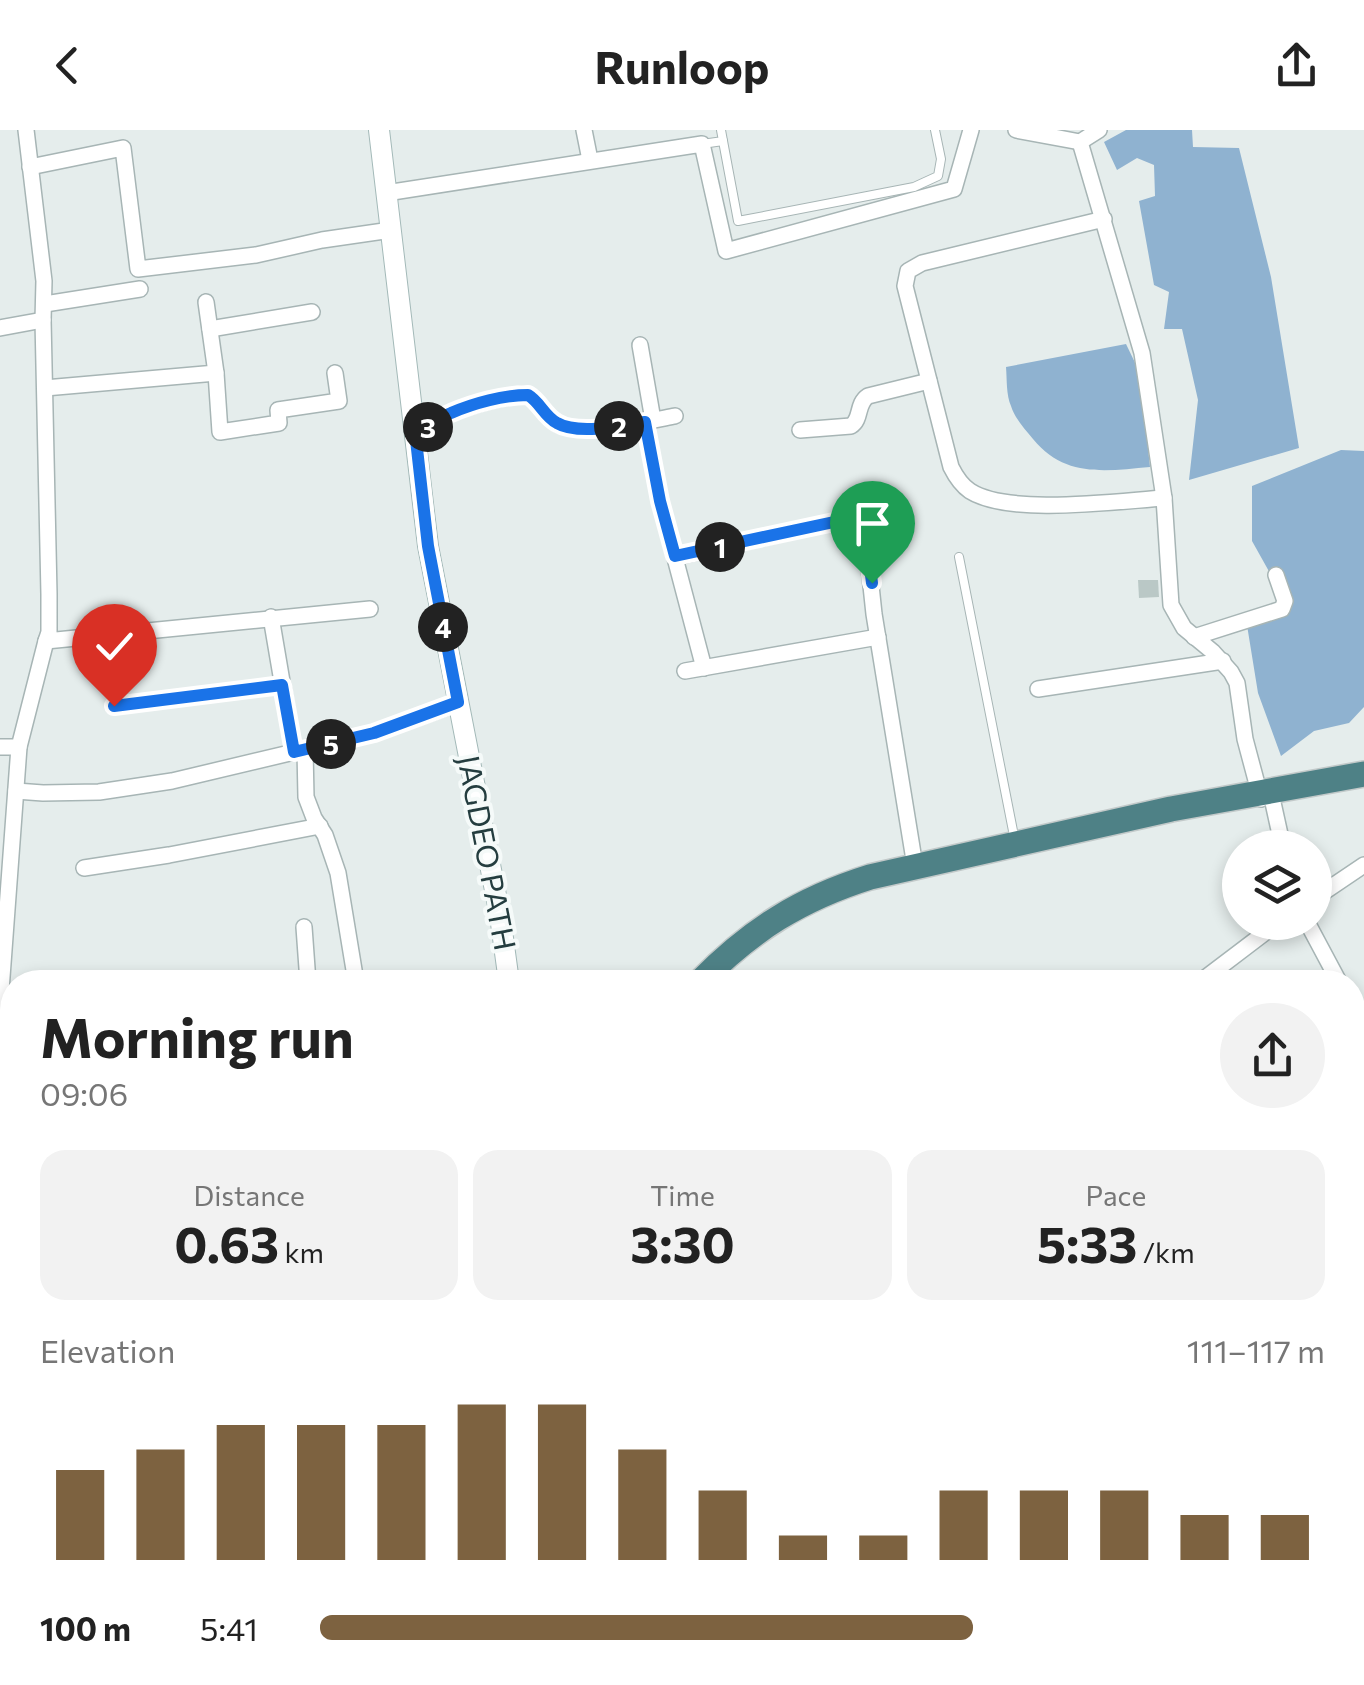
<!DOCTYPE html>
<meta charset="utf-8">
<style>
:root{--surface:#fff;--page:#f2f2f2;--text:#222;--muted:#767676;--accent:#7d6240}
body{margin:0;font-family:Commissioner,sans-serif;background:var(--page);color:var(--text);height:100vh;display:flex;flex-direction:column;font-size:38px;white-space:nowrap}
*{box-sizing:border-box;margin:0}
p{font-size:32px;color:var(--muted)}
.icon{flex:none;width:55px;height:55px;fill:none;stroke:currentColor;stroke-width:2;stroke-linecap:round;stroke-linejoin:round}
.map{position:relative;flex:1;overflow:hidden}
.sheet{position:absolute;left:0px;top:840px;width:1365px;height:715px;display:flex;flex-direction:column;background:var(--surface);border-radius:40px 40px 0 0;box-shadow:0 5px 15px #0003}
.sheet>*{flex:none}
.tools{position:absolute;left:1222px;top:700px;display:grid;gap:20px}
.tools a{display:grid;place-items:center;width:110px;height:110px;border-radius:50%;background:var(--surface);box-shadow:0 5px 15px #0003;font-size:50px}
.pin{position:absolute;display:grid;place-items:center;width:85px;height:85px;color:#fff;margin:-102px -42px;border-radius:50% 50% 50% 0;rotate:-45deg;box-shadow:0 0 10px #0007}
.pin .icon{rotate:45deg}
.km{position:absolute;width:50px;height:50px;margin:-25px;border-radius:50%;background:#222;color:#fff;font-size:28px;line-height:50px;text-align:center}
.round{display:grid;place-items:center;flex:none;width:105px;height:105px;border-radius:52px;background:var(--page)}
.headline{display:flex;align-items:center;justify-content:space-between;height:170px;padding:0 40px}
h1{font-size:55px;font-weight:700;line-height:75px}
.metrics{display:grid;grid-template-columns:repeat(3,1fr);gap:15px;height:170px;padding:10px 40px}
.metrics div{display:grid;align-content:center;border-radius:25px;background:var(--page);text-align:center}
.metrics b{font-size:50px;font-weight:700}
.metrics small{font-size:28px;font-weight:400}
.metrics p{font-size:28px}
.chart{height:280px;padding:20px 40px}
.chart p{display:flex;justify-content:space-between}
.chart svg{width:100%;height:180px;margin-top:10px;stroke:var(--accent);stroke-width:6}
ul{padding:0 40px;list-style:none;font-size:32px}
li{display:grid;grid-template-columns:160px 120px 1fr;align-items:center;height:75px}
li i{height:25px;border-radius:12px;background:var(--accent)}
header{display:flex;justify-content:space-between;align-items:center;height:130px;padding:0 40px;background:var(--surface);font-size:45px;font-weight:700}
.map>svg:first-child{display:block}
</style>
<header><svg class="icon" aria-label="back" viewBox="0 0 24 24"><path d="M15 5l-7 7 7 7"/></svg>Runloop<svg class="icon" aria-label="share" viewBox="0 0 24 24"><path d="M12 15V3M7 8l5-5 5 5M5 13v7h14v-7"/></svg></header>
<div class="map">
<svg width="1364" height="1555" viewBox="0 0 1364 1555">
<rect width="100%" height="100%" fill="#e5edec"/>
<g fill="#8fb2d0">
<path d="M1126 0H1192L1193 17 1239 18 1271 147 1299 318 1189 350 1198 270 1182 199H1164L1169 162 1154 155 1139 71 1155 66 1154 35 1137 28 1117 40 1104 12Z"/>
<path d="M1126 214 1140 243 1150 337C1105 341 1065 348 1033 309 1025 299 1015 289 1011 276 1006 265 1007 249 1006 237Z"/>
<path d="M1341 320 1364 321V577L1349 593 1314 601 1281 626 1258 563 1246 489 1282 479 1276 454 1252 411V356Z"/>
</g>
<path fill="#bac8c6" d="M1138 450H1158L1159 467 1139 468Z"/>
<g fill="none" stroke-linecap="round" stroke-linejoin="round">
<defs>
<g id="service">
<path d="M723 11 738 91 914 57 938 46 941 29 935 0"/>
<path d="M702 14 723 11 721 0"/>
<path d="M959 427 1015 711"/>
</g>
<g id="minor">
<path d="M26 0 44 151 43 190 49 464V502L46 511 370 479"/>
<path d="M584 0 590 30"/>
<path d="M1016 0 1080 12 1099 0"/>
<path d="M1080 12 1142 223 1164 368 1171 475 1184 498 1213 522 1231 542 1237 553 1245 609 1261 669"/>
<path d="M30 37 123 18 138 139 256 125 322 110 391 100"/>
<path d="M386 63 702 14 726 121 954 59 971 0"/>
<path d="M1104 89 922 133 908 141 905 156 951 337C956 347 961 355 970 361 1009 386 1118 371 1164 368"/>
<path d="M45 174 140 159"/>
<path d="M0 198 43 190"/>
<path d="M210 199 312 182"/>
<path d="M640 215 653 290"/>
<path d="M216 243 220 302 279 293 278 280 339 271 335 243"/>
<path d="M45 258 216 243 206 172"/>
<path d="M645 292 660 371 704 538"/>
<path d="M800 300 851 296C862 289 856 274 868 266L929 251"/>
<path d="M415 301C429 297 439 288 452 283 474 273 500 268 523 264 540 268 543 286 558 294 581 307 649 291 675 286"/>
<path d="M675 427 847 389 864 390 874 484 915 736"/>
<path d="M271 487 294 622"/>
<path d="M1194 507 1282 479 1285 471 1276 445"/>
<path d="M685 541 878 507"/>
<path d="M1038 559 1223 531"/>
<path d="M115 576 282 555"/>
<path d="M0 617H19L46 511"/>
<path d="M305 620 306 667 314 688 325 705 338 743 356 852"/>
<path d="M1270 659 1283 718"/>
<path d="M16 661 43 663 99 662 172 651 374 603 458 573"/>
<path d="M84 738 169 725 320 696"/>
<path d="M1315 768 1364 735"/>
<path d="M1307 792 1339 852"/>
<path d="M304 797 308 852"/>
<path d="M1200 852 1279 792"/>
<path d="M0 874 19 617"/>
<path d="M1352 875 1364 895"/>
<path d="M0 903 12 1049"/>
<path d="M0 1127H12"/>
<path d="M0 1162H12"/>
<path d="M0 1319 2 1298 12 1289"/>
<path d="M335 1542 338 1555"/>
<path d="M745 1542 749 1555"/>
<path d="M936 1542 942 1555"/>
<path d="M1178 1542 1181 1555"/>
<path d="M185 1555 201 1542"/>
<path d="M528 1555 543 1546 545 1542"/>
</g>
<path id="secondary" d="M379 0 428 416 500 786 509 852"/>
<g id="trunk">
<path d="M700 852C751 800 800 769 870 747L1171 679 1364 644"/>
<path d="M5 1555 16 1542"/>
</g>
</defs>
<use href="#service" stroke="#a7b5b5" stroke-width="10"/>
<use href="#minor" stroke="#a7b5b5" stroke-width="18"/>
<use href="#secondary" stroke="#a3b9b8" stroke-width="22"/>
<use href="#trunk" stroke="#c2c9c9" stroke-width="28"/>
<use href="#service" stroke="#fff" stroke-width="8"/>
<use href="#minor" stroke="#fff" stroke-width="15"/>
<use href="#secondary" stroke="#fff" stroke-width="20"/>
<use href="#trunk" stroke="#4e8186" stroke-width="25"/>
</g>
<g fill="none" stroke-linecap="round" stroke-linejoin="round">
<defs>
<path id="route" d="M114 576 282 555 294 622 374 603 458 572 428 416 415 301C429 297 438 288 451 283 474 273 504 265 528 265 540 272 544 286 557 293 577 305 622 296 645 292L660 371 675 426 848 389 864 390 872 453"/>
</defs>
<use href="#route" stroke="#fff" stroke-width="20"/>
<use href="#route" stroke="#1a73e8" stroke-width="12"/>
</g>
<g text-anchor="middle" stroke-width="8" stroke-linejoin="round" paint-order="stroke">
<g font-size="30" fill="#243d3f" stroke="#f5faf9">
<text transform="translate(486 723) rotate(79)" y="10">JAGDEO PATH</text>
</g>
</g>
</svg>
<div class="tools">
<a><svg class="icon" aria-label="layers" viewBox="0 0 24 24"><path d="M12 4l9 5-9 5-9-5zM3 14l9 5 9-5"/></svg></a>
</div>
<div class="pin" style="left:872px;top:453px;background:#1e9e55"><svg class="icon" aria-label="arrive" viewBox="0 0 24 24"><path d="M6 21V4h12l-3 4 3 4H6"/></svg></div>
<div class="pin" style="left:114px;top:576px;background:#d93025"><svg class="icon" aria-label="check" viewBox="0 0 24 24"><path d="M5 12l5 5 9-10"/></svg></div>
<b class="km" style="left:720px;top:417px">1</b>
<b class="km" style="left:619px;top:296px">2</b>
<b class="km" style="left:428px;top:297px">3</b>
<b class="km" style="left:443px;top:497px">4</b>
<b class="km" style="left:331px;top:614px">5</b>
<section class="sheet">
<div class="headline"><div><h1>Morning run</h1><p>09:06</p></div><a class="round"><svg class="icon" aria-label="share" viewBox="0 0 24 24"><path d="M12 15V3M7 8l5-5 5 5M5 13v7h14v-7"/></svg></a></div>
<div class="metrics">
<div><p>Distance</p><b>0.63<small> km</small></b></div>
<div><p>Time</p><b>3:30</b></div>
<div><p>Pace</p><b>5:33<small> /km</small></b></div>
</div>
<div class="chart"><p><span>Elevation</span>111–117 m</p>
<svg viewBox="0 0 160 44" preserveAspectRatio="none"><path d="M5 44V22M15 44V17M25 44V11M35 44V11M45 44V11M55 44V6M65 44V6M75 44V17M85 44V27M95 44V38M105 44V38M115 44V27M125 44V27M135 44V27M145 44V33M155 44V33"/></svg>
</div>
<ul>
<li><b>100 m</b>5:41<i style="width:65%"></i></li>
</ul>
</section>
</div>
